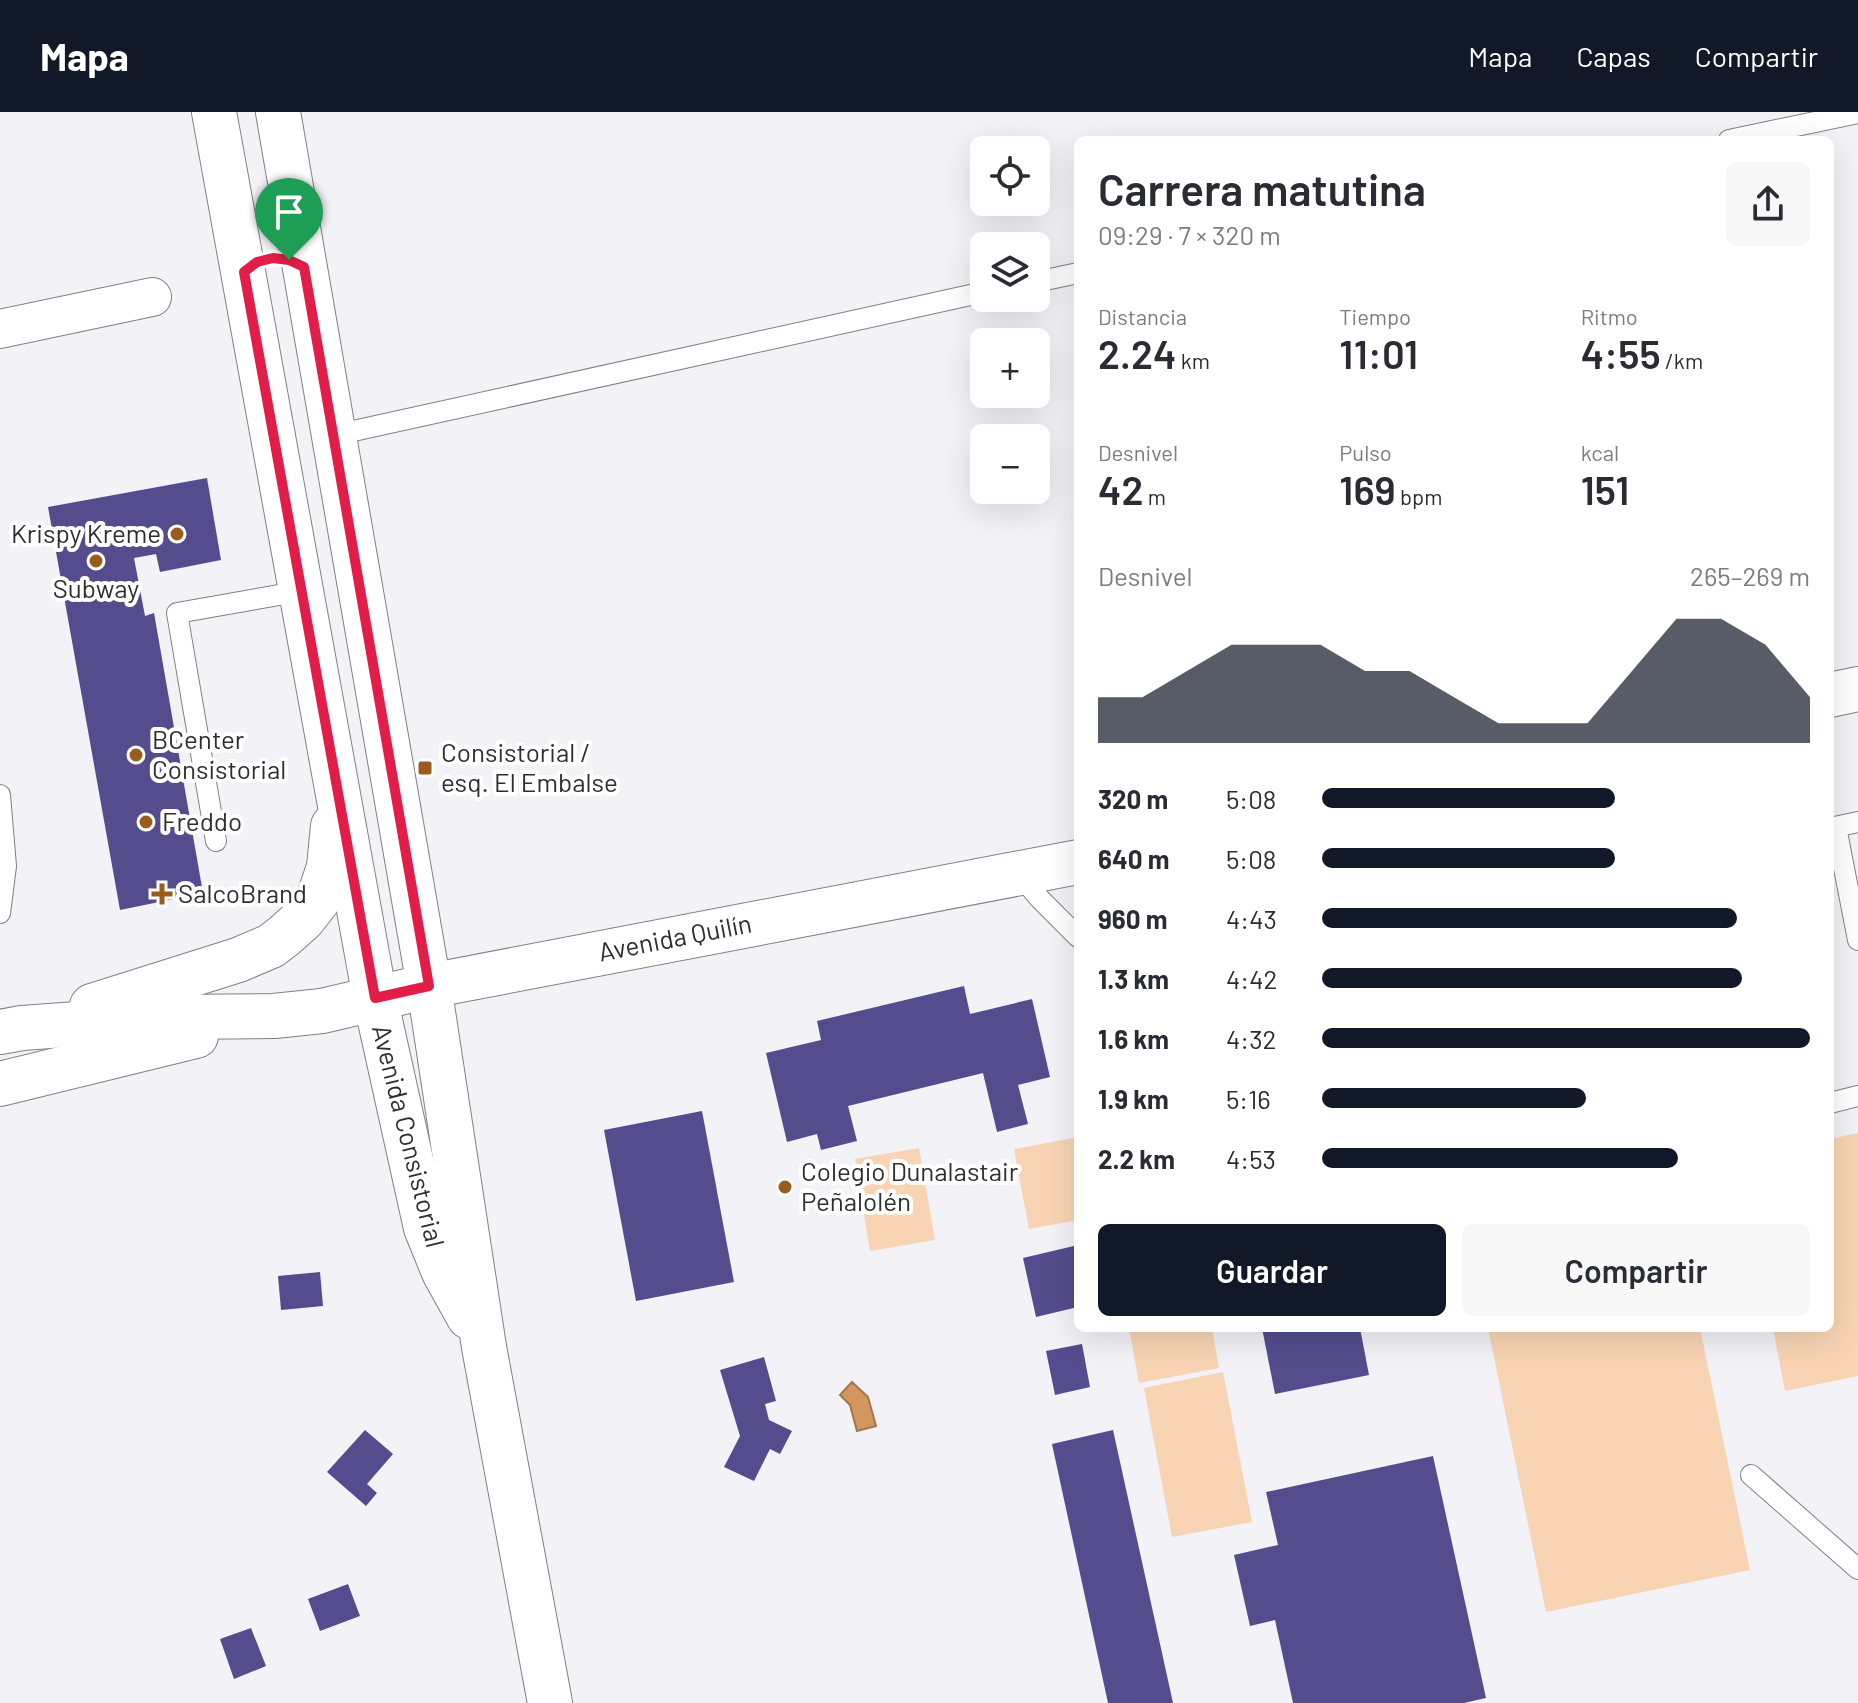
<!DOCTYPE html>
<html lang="es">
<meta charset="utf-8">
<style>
:root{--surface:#fff;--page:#f7f7f7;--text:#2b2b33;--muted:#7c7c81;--accent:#111827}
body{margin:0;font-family:Barlow,sans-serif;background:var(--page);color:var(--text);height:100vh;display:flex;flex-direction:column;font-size:30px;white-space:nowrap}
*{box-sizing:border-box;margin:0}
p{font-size:26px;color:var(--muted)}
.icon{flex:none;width:44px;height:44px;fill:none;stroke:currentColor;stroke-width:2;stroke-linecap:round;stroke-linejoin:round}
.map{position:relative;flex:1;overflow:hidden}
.drawer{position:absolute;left:1074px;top:24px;width:760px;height:1196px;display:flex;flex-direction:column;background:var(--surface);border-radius:12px;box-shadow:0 8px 32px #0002}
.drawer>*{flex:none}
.fabs{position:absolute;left:970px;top:24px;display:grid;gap:16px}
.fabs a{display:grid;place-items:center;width:80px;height:80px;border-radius:12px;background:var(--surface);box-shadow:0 8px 32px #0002;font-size:40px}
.pin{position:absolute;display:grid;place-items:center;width:68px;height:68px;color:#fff;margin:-82px -34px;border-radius:50% 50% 50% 0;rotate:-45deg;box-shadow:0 0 8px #0007}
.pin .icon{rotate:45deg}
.round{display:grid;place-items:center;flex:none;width:84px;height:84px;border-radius:12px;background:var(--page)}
.summary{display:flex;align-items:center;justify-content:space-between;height:136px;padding:0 24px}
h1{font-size:44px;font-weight:600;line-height:60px}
.metrics{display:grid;grid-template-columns:repeat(3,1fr);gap:12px;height:136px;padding:8px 24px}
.metrics div{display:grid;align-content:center}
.metrics b{font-size:40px;font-weight:600}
.metrics small{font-size:22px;font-weight:400}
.metrics p{font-size:22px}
.chart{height:224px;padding:16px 24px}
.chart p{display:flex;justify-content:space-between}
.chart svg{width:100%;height:144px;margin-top:8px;fill:var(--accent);opacity:.7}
.action{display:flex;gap:16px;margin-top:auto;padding:16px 24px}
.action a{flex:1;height:92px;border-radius:12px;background:var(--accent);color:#fff;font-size:32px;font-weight:600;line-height:92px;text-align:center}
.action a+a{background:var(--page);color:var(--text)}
ul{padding:0 24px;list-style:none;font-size:26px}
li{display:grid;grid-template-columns:128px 96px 1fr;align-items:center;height:60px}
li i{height:20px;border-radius:10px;background:var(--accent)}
header{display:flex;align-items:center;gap:48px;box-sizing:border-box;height:112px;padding:0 40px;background:var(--accent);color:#fff}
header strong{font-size:38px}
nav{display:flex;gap:44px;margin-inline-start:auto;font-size:28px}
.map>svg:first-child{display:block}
</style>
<header>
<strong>Mapa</strong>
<nav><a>Mapa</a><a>Capas</a><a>Compartir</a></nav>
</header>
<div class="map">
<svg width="1858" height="1591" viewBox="0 0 1858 1591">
<rect width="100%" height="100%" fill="#f2f2f7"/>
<g fill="#f8d4b4">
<path d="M1858 1021V1264L1785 1279 1773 1216H1830V1027Z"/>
<path d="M1078 1025V1108L1029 1117 1014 1037Z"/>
<path d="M919 1036 935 1128 870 1139 855 1047Z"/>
<path d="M1129 1216H1212L1219 1256 1139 1271Z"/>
<path d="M1488 1216H1700L1750 1458 1546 1500Z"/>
<path d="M1223 1260 1252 1410 1172 1425 1144 1276Z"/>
</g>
<path fill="#d3965e" stroke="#a27750" stroke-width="2" d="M852 1270 868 1285 876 1314 857 1319 850 1293 840 1283Z"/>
<g fill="#554c8d">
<path d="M207 366 221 448 160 460 156 442 134 446 145 504 154 501 203 781 120 798 48 395Z"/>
<path d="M964 874 970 902 1032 887 1050 965 1018 973 1028 1012 997 1020 983 961 848 994 857 1029 821 1038 817 1022 787 1030 766 941 821 928 817 909Z"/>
<path d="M702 999 734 1170 636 1189 604 1018Z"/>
<path d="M1078 1133V1195L1036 1205 1023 1146Z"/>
<path d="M320 1160 323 1194 281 1198 278 1164Z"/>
<path d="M1262 1216H1360L1369 1263 1275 1282Z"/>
<path d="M1082 1232 1090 1275 1055 1283 1046 1239Z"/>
<path d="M764 1245 776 1289 765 1292 769 1308 792 1319 780 1342 770 1337 754 1369 724 1355 740 1324 720 1258Z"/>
<path d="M365 1318 393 1342 367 1372 377 1381 366 1394 327 1360Z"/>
<path d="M1113 1318 1173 1591H1108L1052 1332Z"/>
<path d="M1433 1344 1486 1586 1464 1591H1293L1275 1508 1250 1514 1234 1443 1278 1433 1266 1380Z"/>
<path d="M348 1472 360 1504 320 1519 308 1487Z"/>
<path d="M251 1516 266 1554 234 1567 220 1527Z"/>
</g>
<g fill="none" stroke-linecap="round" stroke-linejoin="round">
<defs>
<g id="service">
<path d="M1729 28 1858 1"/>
<path d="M1036 170 1078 161"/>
<path d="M335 323 984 180"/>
<path d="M0 683 6 754 0 801"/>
<path d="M1836 715 1858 828"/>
<path d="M1830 716 1858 710"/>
<path d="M216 729 177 501 302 479"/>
<path d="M1018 761 1040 787 1078 825"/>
<path d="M1830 991 1858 984"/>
<path d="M1751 1363 1858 1457"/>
</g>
<path id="minor" d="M0 217 152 185"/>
<g id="tertiary">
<path d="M1830 583 1858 577"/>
<path d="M375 886 426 1116 444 1160 469 1205"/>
<path d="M550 1591 484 1235 429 874 1078 750"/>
</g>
<g id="secondary">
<path d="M214 0 375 886"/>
<path d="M92 894 238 848 271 834 284 824 303 807 318 788 329 755 333 714"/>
<path d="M0 920 22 916 174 905 274 904 322 899 429 874 278 0"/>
<path d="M0 972 196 924"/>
</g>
</defs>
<use href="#service" stroke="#818185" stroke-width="22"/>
<use href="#minor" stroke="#818185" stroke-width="40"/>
<use href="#tertiary" stroke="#818185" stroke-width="46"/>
<use href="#secondary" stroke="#818185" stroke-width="46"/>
<use href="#service" stroke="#fff" stroke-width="20"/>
<use href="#minor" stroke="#fff" stroke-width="38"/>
<use href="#tertiary" stroke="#fff" stroke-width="44"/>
<use href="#secondary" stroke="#fff" stroke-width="44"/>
</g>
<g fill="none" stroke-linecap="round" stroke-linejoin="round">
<defs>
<path id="route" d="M273 146 289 148 304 155 429 874 375 886 244 160 257 150Z"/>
</defs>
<use href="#route" stroke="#fff" stroke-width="16"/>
<use href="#route" stroke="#e11d48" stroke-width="10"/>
</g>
<g fill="#985d1d" stroke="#fff" stroke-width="3">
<circle cx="177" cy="422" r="8"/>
<circle cx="96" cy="449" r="8"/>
<circle cx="136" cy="643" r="8"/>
<rect x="417" y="648" width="16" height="16" rx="4"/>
<circle cx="146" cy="710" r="8"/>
<path d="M158 770h8v8h8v8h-8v8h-8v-8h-8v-8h8z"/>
<circle cx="785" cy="1075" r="8"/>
</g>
<g text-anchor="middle" stroke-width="8" stroke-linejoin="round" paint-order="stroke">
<g font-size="26" fill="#2e2e30" stroke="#fff" text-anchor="start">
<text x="161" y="431" text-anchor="end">Krispy Kreme</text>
<text x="96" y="486" text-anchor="middle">Subway</text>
<text x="152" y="637">BCenter<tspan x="152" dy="30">Consistorial</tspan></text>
<text x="441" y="650">Consistorial /<tspan x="441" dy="30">esq. El Embalse</tspan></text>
<text x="162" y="719">Freddo</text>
<text x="178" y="791">SalcoBrand</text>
<text x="801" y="1069">Colegio Dunalastair<tspan x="801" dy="30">Peñalolén</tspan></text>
</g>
<g font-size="26" fill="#2e2e30" stroke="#fff">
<text transform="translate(675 826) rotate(-11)" y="9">Avenida Quilín</text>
<text transform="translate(408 1024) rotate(76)" y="9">Avenida Consistorial</text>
</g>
</g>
</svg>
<div class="fabs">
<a><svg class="icon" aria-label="locate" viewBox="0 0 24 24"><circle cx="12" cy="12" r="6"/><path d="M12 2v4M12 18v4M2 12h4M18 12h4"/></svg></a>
<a><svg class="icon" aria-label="layers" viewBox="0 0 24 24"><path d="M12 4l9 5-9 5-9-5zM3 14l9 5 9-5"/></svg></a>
<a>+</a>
<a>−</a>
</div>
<div class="pin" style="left:289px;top:148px;background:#1e9e55"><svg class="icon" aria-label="arrive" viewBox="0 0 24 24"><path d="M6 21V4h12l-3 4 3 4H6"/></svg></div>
<section class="drawer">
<div class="summary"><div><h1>Carrera matutina</h1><p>09:29 · 7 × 320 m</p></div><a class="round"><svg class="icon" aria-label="share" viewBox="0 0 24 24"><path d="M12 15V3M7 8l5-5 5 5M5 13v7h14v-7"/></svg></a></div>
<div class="metrics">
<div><p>Distancia</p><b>2.24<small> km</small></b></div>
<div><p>Tiempo</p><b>11:01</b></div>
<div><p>Ritmo</p><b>4:55<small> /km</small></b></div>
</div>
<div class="metrics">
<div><p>Desnivel</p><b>42<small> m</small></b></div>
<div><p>Pulso</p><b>169<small> bpm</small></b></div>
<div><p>kcal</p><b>151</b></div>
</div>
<div class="chart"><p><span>Desnivel</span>265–269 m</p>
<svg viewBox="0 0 160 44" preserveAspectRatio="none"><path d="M0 44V30L10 30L20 22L30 14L40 14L50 14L60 22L70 22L80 30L90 38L100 38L110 38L120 22L130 6L140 6L150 14L160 30V44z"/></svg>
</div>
<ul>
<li><b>320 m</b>5:08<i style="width:60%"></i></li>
<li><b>640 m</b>5:08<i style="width:60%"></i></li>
<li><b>960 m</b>4:43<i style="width:85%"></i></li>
<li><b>1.3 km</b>4:42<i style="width:86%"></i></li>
<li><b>1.6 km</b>4:32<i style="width:100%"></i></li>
<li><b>1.9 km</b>5:16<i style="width:54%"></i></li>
<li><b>2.2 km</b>4:53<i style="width:73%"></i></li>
</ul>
<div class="action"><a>Guardar</a><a>Compartir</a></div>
</section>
</div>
